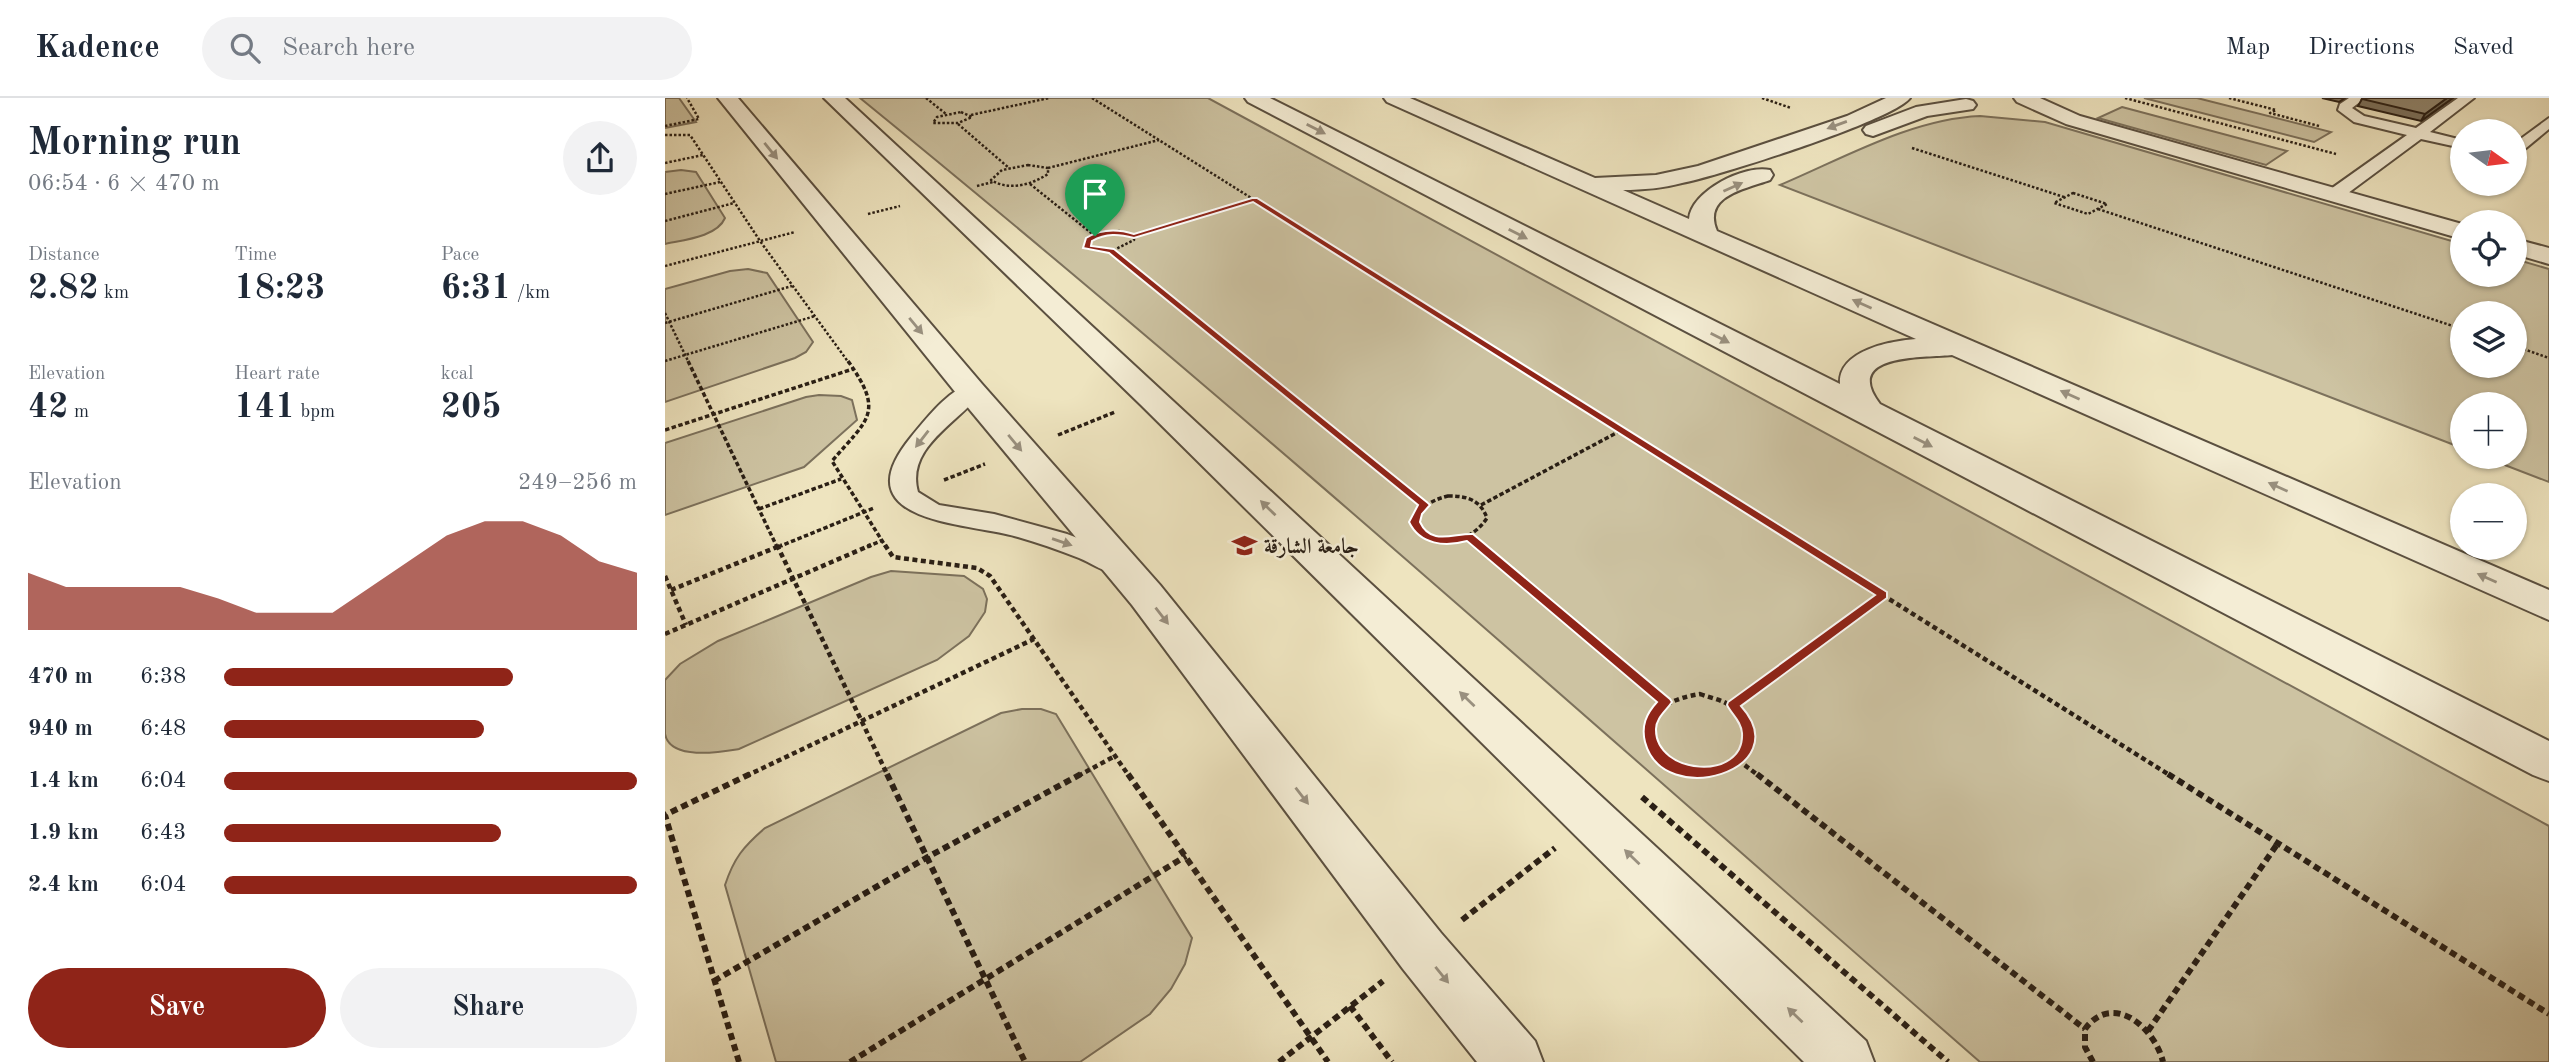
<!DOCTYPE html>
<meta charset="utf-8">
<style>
:root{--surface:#fff;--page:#f2f2f3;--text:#1f2937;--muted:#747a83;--line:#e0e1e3;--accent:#8f2418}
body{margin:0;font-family:"Old Standard TT",Amiri,serif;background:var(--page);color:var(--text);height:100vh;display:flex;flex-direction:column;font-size:26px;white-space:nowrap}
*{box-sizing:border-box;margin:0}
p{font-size:23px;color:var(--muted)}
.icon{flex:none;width:38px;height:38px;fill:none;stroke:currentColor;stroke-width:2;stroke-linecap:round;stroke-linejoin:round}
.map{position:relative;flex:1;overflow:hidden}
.sheet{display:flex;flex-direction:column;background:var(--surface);width:665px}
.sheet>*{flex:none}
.needle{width:46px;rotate:104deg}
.tools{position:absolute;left:1785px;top:21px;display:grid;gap:14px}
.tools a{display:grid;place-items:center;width:77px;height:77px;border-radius:50%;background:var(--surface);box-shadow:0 2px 5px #0004;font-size:35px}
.pin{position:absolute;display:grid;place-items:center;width:60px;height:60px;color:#fff;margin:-72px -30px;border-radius:50% 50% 50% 0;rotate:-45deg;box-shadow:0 0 7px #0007}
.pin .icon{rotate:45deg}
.round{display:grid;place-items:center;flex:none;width:74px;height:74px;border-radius:37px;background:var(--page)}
.summary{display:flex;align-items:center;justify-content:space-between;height:119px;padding:0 28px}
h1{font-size:38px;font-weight:800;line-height:52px}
.stats{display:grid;grid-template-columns:repeat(3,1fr);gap:10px;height:119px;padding:7px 28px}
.stats div{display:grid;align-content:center}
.stats b{font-size:35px;font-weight:800}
.stats small{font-size:19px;font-weight:400}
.stats p{font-size:19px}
.chart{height:196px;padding:14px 28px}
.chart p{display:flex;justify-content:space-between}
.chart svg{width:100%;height:126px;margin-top:7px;fill:var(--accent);opacity:.7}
.primary-button{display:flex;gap:14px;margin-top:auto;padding:14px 28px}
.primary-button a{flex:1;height:80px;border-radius:42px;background:var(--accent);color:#fff;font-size:28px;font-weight:800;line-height:80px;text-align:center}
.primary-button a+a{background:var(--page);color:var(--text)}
ul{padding:0 28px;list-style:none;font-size:23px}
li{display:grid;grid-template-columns:112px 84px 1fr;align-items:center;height:52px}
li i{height:18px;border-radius:9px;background:var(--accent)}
header{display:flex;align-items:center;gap:42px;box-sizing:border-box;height:98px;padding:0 35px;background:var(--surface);border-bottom:2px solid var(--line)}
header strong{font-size:33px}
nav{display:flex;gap:38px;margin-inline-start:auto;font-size:24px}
.search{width:490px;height:63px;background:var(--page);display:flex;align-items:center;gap:18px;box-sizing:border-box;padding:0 24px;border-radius:38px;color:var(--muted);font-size:26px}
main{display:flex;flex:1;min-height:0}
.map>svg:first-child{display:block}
</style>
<header>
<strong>Kadence</strong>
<div class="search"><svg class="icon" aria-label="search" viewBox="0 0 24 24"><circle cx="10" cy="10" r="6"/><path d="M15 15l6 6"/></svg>Search here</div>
<nav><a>Map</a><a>Directions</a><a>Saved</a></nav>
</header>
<main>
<section class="sheet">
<div class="summary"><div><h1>Morning run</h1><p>06:54 · 6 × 470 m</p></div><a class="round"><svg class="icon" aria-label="share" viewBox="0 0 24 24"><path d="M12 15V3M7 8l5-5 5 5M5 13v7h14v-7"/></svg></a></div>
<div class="stats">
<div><p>Distance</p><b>2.82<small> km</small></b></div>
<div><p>Time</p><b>18:23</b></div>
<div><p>Pace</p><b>6:31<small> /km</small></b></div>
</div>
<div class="stats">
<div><p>Elevation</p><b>42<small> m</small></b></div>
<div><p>Heart rate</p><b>141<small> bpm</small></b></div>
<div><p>kcal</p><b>205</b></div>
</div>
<div class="chart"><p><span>Elevation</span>249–256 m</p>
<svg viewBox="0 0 160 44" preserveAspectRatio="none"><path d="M0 44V24L10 29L20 29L30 29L40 29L50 33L60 38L70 38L80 38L90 29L100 20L110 11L120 6L130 6L140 11L150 20L160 24V44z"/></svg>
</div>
<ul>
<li><b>470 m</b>6:38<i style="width:70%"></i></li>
<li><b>940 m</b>6:48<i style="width:63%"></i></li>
<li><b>1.4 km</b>6:04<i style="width:100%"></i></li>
<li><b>1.9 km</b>6:43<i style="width:67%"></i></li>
<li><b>2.4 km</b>6:04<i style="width:100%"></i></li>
</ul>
<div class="primary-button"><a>Save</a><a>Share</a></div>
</section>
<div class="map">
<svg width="1884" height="964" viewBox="0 0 1884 964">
<rect width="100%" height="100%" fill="#eee4bf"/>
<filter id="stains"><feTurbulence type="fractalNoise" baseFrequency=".00286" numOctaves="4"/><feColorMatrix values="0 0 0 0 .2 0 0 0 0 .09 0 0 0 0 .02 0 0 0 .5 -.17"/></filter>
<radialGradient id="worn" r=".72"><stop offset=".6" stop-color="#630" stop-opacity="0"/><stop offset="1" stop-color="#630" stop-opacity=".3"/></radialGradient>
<g fill="#cdc3a2" stroke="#7c715c" stroke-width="2" fill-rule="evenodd">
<path d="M0 0H14L31 24 0 30Z"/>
<path d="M195 0H543L1884 728V964H1315C944 640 577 311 195 0Z"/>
<path d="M1479 0H1532L1666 34 1649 44Z"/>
<path d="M1457 9 1622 53 1601 67 1433 20Z"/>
<path d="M1315 18 1380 24 1797 146V177H1850V161L1884 171V384L1819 359H1850V306H1797V350L1115 87C1179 60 1246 21 1315 18ZM1797 215H1850V268H1797Z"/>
<path d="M16 72 31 74 60 120C52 139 18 142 0 146V74Z"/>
<path d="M83 171 102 175 148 244 141 254 130 260 0 304V191L65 173Z"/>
<path d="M154 297 176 298 187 302 192 322 139 369 0 417V345L141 299Z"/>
<path d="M226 473 299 478 318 491 322 501 320 514 304 538 272 562 74 651C56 654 5 663 0 636 0 619 0 599 0 582L15 566 53 543 206 479Z"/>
<path d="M357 611H376L391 616 527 840 520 866 506 891 485 916 415 964H111L60 787C69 760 78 749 100 730L336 615Z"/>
</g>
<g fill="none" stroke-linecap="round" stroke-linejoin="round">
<defs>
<g id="service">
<path d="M1684 0H1700L1687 10 1699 18 1751 30 1793 0H1809L1765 34 1797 42V50L1756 41 1675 101 1669 102 1661 97 1663 93 1742 37 1689 24 1673 12 1675 6Z"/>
<path d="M1884 20V31L1855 55 1850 57V45Z"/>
<path d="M306 286 314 288 317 293C296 324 240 348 253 394L274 407 329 416 402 436 465 460 469 467 465 474C463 474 456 476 454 476 442 476 426 465 414 460 394 452 374 445 353 439 302 424 175 426 246 339 261 321 283 292 306 286Z"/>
</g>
<g id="minor">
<path d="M53 0H73L317 286 495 487 776 835 870 943 878 964H812L738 871 467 507 295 300Z"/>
<path d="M159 0H180L1201 943 1209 964H1139L475 306Z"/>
</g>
<g id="tertiary">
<path d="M580 0H605L1175 286C1173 252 1226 243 1251 241L722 4 719 0H745L930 80 991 77 1033 68 1182 18 1221 0H1245C1227 23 1053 78 1017 85 998 90 978 92 958 92L1024 121C1026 93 1080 66 1105 72L1108 77 1105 82C1080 91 1037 98 1052 133L1884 492V522L1287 257C1260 260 1176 255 1215 306L1884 643V683L1868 677 583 4Z"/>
<path d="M1349 0H1375L1415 18 1797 126V141L1401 26 1352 4Z"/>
<path d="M1301 1 1308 3 1311 7 1308 11 1262 18 1208 38 1201 36 1198 32 1201 28 1251 9Z"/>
<path d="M1850 141 1884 150V166L1850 156Z"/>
</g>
</defs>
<use href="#service" stroke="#5b5040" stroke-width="4"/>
<use href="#minor" stroke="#5b5040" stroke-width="4"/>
<use href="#tertiary" stroke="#5b5040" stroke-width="4"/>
<g stroke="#2a1f15" stroke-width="2.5" stroke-dasharray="2.5 2" stroke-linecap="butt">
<path d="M261 0 281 16"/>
<path d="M427 0 849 265"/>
<path d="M1097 0 1126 10"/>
<path d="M1460 0 1671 56"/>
<path d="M1564 0 1611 12 1605 15 1654 28"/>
<path d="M296 14 307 19 293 25H268L272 19Z"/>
<path d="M306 17 384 0"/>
<path d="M293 26 344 70"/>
<path d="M0 28 34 21 22 0"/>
<path d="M0 37H25L95 143 184 265"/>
<path d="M1247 50 1399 99"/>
<path d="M0 65 38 57"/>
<path d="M363 67 383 70V76C366 87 344 93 326 82L337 72Z"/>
<path d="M383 70 494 42"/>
<path d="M365 86 430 138"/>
<path d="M312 88 328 84"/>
<path d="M1408 95 1442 106 1423 116 1389 105Z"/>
<path d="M0 96 55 84"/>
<path d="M1433 111 1797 231"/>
<path d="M203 116 235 108"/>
<path d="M0 123 69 105"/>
<path d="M454 133 469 138V142L447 153 422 150 424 142 442 134Z"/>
<path d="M469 138 589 102"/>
<path d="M447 153 585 265"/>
<path d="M0 168 130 134"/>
<path d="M0 215 24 265"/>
<path d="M0 225 127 188"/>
<path d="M1850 248 1884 260"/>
<path d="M0 263 150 218"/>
</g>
<g stroke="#2a1f15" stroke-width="3.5" stroke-dasharray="4.5 2.5" stroke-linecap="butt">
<path d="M23 263 112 449"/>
<path d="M183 263C220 315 203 321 167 363L221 449"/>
<path d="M583 263 759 407"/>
<path d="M846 263 1141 449"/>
<path d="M0 332 188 271"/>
<path d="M393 337 450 314"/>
<path d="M279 382 320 366"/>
<path d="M783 398C801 398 815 401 822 420 804 447 769 452 750 424 756 408 767 402 783 398Z"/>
<path d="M816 407 955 333"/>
<path d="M94 411 176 381"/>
<path d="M804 439 816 449"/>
<path d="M113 449 209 410"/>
<path d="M202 449 218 442"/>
</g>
<g stroke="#2a1f15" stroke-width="4.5" stroke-dasharray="5 3.5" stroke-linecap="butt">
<path d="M112 447 223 678"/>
<path d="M220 447 228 459 312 470 325 478 464 678"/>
<path d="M814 447 1000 604"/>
<path d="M1138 447 1506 678"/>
<path d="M0 478 21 527"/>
<path d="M6 492 117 447"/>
<path d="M0 536 206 447"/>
<path d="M1035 596C1043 599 1053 601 1061 605 1081 618 1092 645 1071 663 1016 708 930 612 1035 596Z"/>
<path d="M1068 608 1218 497"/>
<path d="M1073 662 1094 678"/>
<path d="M81 678 369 541"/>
<path d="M413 678 450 658"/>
</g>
<g stroke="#2a1f15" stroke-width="6" stroke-dasharray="7 4.5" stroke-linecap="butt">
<path d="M222 676 360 964"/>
<path d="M463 676 663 964"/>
<path d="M1092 676 1420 931"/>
<path d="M1503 676 1884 916"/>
<path d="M977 699 1283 964"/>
<path d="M797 822 890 750"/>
<path d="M49 883 261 760 416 676"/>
<path d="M685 908 727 964"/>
<path d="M1483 933 1613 745"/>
<path d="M74 964 0 717 85 676"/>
<path d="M185 964 521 758"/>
<path d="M614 964 718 883"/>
<path d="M1428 964 1420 949V931C1448 893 1490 930 1498 964"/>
</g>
<use href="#service" fill="#f4edd5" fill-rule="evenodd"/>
<use href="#minor" fill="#f4edd5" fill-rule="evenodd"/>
<use href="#tertiary" fill="#f4edd5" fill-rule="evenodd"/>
</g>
<g fill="#7c725e" stroke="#2a1f15" stroke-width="2">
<path d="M1657 0H1680L1674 4Z"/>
<path d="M1788 0 1756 23 1693 8 1697 1Z"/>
</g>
<path fill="#655d4c" stroke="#2a1f15" stroke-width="2" d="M1782 0H1788L1756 23 1760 16Z"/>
<path fill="#90856d" stroke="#2a1f15" stroke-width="2" d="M1698 0H1782L1760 16 1697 1Z"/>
<defs><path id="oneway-solid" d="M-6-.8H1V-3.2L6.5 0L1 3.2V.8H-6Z" transform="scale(1.75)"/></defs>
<g fill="#99907f">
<use href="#oneway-solid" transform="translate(1172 27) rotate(160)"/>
<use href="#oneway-solid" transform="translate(651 31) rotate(27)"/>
<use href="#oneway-solid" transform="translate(106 53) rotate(51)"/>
<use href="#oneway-solid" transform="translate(1068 89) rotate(-24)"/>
<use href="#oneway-solid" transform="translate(853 136) rotate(27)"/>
<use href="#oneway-solid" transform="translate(1197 206) rotate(-156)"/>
<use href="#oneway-solid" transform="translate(251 228) rotate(50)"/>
<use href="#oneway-solid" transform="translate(1055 240) rotate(27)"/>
<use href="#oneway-solid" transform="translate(1405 297) rotate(-156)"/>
<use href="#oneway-solid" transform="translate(257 341) rotate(128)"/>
<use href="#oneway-solid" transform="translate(1258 344) rotate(27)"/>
<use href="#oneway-solid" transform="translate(350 345) rotate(50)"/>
<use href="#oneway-solid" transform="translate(1613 389) rotate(-156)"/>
<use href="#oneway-solid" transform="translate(603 410) rotate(-136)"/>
<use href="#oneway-solid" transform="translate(397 444) rotate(19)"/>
<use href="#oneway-solid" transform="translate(1822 480) rotate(-156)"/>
<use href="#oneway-solid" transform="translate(497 518) rotate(52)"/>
<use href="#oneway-solid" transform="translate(802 601) rotate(-136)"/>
<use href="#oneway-solid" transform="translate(637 698) rotate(52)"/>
<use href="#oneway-solid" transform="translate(967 759) rotate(-136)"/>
<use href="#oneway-solid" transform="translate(777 877) rotate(51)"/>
<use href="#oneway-solid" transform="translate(1130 917) rotate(-136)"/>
</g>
<path fill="#8f2418" stroke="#fff" stroke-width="2" fill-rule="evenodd" d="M587 100H592L1222 494V500L1076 608C1134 672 998 713 980 644 976 628 981 616 992 604L802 443C780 449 755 447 744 424L753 407 444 155 418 150 421 140C436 131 453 131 469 136ZM588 104 1210 497 1063 604 1062 607C1067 617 1076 623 1077 635 1080 684 990 677 991 631 991 620 1001 613 1007 604L1005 601 808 436C789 435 766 448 755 424L757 416 765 407 763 405 449 151 426 148 427 143C441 135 454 136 469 140Z"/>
<defs>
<symbol id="university-bare" viewBox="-9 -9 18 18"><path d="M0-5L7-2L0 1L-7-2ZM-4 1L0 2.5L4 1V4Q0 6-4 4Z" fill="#8f2418" stroke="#f4edd5" stroke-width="2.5" paint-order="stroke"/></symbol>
</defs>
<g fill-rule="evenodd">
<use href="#university-bare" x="562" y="430" width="35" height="35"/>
</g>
<g text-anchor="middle" stroke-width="5" stroke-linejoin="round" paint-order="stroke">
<g font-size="21" font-weight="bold" fill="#2a1f15" stroke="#f4edd5" text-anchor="start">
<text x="599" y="455">جامعة الشارقة</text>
</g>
</g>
<rect width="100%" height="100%" filter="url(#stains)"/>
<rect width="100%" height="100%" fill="url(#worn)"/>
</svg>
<div class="tools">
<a><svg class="needle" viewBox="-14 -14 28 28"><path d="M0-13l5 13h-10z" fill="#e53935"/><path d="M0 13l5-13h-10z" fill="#747a83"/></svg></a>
<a><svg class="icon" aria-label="locate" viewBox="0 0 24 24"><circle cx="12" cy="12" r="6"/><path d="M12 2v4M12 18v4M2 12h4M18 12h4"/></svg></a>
<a><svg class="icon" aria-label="layers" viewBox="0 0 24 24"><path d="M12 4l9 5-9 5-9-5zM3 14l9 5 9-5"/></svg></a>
<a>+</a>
<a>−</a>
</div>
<div class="pin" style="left:430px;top:138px;background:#1e9e55"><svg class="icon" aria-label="arrive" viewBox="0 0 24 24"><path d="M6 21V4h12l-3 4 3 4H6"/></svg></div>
</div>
</main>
